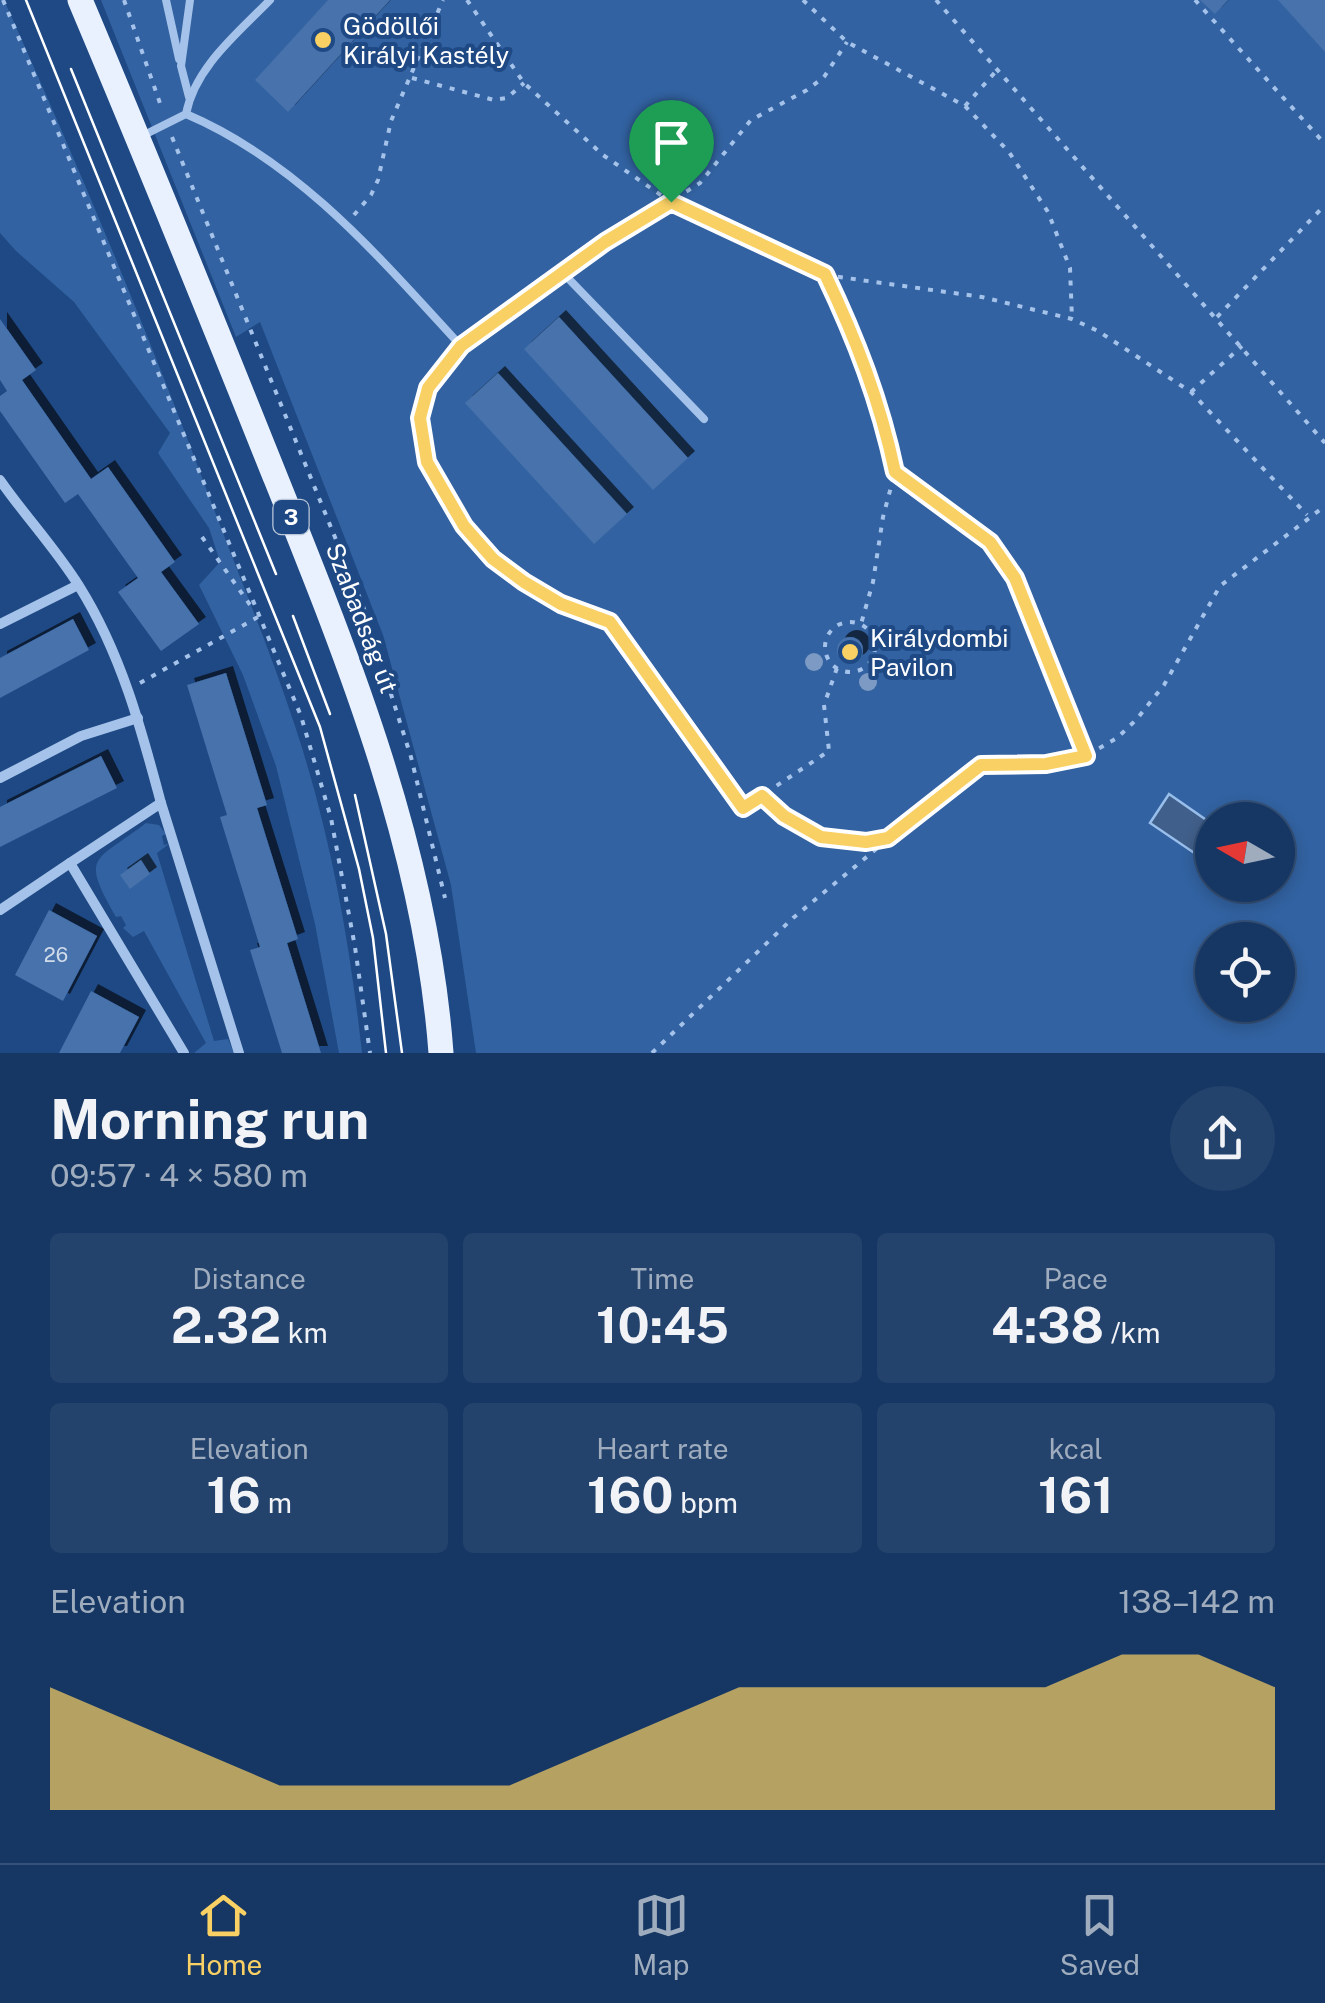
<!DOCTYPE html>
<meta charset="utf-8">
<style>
:root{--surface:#163763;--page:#23426c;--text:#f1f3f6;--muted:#9eacbe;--line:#355178;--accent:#f9d064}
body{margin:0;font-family:"Public Sans",sans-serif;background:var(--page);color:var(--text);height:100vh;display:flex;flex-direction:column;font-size:38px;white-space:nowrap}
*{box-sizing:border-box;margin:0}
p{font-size:32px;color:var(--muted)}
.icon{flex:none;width:55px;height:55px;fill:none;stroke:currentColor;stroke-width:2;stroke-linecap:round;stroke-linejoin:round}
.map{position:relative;height:1053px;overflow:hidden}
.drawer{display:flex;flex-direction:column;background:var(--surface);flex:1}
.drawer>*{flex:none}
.needle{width:65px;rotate:279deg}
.fabs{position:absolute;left:1195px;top:802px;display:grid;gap:20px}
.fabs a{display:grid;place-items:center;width:100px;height:100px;border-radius:50%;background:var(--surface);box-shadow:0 5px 15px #0003,0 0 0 2px var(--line);font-size:50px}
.pin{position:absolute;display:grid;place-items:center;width:85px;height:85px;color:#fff;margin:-102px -42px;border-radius:50% 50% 50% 0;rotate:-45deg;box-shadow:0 0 10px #0007}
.pin .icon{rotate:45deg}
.round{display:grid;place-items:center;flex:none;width:105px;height:105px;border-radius:52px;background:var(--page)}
.head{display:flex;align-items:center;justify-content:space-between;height:170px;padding:0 50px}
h1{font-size:55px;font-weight:700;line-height:75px}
.figures{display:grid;grid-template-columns:repeat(3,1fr);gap:15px;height:170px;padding:10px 50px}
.figures div{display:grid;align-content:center;border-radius:10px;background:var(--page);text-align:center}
.figures b{font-size:50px;font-weight:700}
.figures small{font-size:28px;font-weight:400}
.figures p{font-size:28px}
.chart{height:280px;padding:20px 50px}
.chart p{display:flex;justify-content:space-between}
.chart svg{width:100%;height:180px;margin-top:10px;fill:var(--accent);opacity:.7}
.dock{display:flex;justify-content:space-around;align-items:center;height:140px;border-top:2px solid var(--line);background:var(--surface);font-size:28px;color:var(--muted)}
.dock a{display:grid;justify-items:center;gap:5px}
.dock .selected{color:var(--accent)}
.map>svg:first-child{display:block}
</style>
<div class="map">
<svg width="1325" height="1053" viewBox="0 0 1325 1053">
<defs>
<filter id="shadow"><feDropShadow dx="7" dy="-7" stdDeviation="0" flood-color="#0009"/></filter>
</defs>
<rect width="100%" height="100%" fill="#1e4984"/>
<g fill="#3262a1" fill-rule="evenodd">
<path d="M0 0H4C81 171 153 344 218 520 244 588 272 656 295 726 330 831 350 943 362 1053H339L315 924 276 766 243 675 199 585 220 562 209 528 158 453 170 433 74 302 16 251 0 233Z"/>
<path d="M101 0H1325V1053H476L451 885 383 635 260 322 236 337ZM1212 820H1278V885H1212ZM1212 940H1278V1005H1212Z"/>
<path d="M146 823 159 825 166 834 162 836 164 845 169 844 157 853 214 1041 228 1039 234 1053H194L206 1043 144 931 133 937 123 928 126 925 121 916 116 917C80 854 94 863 146 823Z"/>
</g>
<path fill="#405f8a" stroke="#98beeb" stroke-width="2.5" d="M1169 794 1212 824V865L1150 823Z"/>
<g fill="#4672ac" filter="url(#shadow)">
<path d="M328 0H390L288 112 255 80Z"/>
<path d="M1200 0H1228L1215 14Z"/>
<path d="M1278 0H1325V52Z"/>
<path d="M559 317 688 458 653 490 524 349Z"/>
<path d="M0 319 36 370 22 380 91 479 108 467 175 562 161 572 199 624 161 651 118 592 138 578 78 494 65 503 0 411V396L7 391 0 380Z"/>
<path d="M498 373 627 514 594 544 465 403Z"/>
<path d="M73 619 89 650 0 698V658Z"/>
<circle cx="850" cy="650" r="13"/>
<path d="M226 673 267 805 257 808 298 939 287 943 321 1053H282L250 950 260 947 220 817 227 815 187 685Z"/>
<path d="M101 756 117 788 0 847V807Z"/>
<path d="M141 860 150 874 130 889 120 875Z"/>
<path d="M49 910 97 936 63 1001 15 975Z"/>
<path d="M91 991 139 1017 120 1053H59Z"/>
</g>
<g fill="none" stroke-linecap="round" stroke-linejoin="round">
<g stroke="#a5c3ea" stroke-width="4" stroke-dasharray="5 8" stroke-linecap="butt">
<path d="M3 0 301 716 331 818 355 947 370 1053"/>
<path d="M124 0 162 109"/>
<path d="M467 0 524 83 603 155 671 202 825 275 870 374 884 417 895 472 883 517 873 582 861 624"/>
<path d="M803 0 847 42 965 106 1009 152 1048 212 1070 268 1072 319"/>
<path d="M936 0 1325 443"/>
<path d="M1195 0 1325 144"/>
<path d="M412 78 494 100 507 98 524 83"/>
<path d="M965 106 998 69"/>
<path d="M172 137 363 606 411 757 445 898"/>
<path d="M354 215 371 195 378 180 391 121 443 0"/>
<path d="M578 263 605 242 700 183 751 120 807 90 824 77 847 42"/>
<path d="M825 275 982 297 1072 319 1098 331 1191 392 1307 515"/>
<path d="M1217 317 1325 205"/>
<path d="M1191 392 1242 346"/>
<path d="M895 472 990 542 1015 578 1086 756"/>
<path d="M202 537 253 609"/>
<circle cx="850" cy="647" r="25"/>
<path d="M140 683 258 617"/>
<path d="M763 795C804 835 831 846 888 839"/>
<path d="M755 800 829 751 824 705 837 668"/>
<path d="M652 1053 793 918 974 768 992 764 1068 762 1086 756 1117 738 1136 720 1164 685 1220 586 1325 506"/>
</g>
<g stroke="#a5c3ea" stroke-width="8">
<path d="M166 0 179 59"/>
<path d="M189 97 181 66 190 0"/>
<path d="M186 114C299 162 380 258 461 346L564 274 704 419"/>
<path d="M142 136 186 114C195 67 238 33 270 0"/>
<path d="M461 346 428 389 420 417 427 463 446 499 464 526 493 559 524 582 561 604 610 622 743 808"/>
</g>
<g stroke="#a5c3ea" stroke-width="10">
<path d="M0 480C25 516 56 549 79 586 121 653 141 728 161 803"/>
<path d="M0 624 78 585"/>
<path d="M0 778 81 736 138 718"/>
<path d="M0 910 70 863"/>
<path d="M184 1053 70 863 161 803 239 1053"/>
</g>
<path stroke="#e9f1fe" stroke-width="25" d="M80 0C145 154 208 309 270 464 346 653 426 847 441 1053"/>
<g stroke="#fff" stroke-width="2.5">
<path d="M26 0 320 727 359 869 373 938 386 1053"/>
<path d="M71 69 276 574"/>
<path d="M293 616 330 714"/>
<path d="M355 795 386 934 402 1053"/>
</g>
</g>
<g fill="#7c9ac3">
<circle cx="814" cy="662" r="9"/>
<circle cx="868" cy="682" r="9"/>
</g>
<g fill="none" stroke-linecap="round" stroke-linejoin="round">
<defs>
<path id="route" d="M671 202 825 274C856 339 880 401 895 472L990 542 1015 578 1086 756 1046 764 981 765 888 838 866 842 821 837 784 816 762 796 743 808 610 622 561 604 524 582 493 559 464 526 427 462 420 418 428 388 461 346 605 242Z"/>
</defs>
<use href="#route" stroke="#fff" stroke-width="20"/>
<use href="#route" stroke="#f9d064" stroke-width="12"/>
</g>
<g fill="#f9d064" stroke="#1e4984" stroke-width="4">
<circle cx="323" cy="40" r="10"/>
<circle cx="850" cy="652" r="10"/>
</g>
<g text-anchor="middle" stroke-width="8" stroke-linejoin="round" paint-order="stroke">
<g font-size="20" fill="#d1dcea">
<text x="56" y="962">26</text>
</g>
<rect fill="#1e4984" stroke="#bcc8da" stroke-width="2.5" x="273.5" y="500" width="35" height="34" rx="8"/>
<g font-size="22" font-weight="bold" fill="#fff">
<text x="291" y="525">3</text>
</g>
<g font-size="25" fill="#fff" stroke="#1e4984" text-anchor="start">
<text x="343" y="35">Gödöllői<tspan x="343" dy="29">Királyi Kastély</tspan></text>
<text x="870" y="647">Királydombi<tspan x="870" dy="29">Pavilon</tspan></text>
</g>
<g font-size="25" fill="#fff" stroke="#1e4984">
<text transform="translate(362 618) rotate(69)" y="9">Szabadság út</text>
</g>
</g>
</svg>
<div class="fabs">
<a><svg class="needle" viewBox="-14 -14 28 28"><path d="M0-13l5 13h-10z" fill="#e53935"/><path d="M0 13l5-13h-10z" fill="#9eacbe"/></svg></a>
<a><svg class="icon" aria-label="locate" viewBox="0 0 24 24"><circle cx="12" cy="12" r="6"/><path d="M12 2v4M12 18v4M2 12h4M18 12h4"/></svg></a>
</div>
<div class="pin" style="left:671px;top:202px;background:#1e9e55"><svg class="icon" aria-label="arrive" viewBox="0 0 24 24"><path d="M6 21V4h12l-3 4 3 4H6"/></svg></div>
</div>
<section class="drawer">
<div class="head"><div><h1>Morning run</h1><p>09:57 · 4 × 580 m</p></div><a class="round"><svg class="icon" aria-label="share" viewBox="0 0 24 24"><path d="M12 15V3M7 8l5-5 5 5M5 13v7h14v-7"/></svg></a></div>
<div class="figures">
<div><p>Distance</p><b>2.32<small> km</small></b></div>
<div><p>Time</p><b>10:45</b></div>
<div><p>Pace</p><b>4:38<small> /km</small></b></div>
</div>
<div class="figures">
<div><p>Elevation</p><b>16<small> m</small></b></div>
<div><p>Heart rate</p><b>160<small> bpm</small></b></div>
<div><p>kcal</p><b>161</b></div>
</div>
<div class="chart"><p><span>Elevation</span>138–142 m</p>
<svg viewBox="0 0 160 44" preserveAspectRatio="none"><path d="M0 44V14L10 22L20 30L30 38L40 38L50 38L60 38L70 30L80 22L90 14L100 14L110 14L120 14L130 14L140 6L150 6L160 14V44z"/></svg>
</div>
</section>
<nav class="dock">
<a class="selected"><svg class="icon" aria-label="home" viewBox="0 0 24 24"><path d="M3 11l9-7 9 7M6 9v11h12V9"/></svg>Home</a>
<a><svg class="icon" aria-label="map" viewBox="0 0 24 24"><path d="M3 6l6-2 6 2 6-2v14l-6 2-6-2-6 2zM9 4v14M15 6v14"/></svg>Map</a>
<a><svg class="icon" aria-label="saved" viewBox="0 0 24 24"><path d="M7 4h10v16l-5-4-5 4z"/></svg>Saved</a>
</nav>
